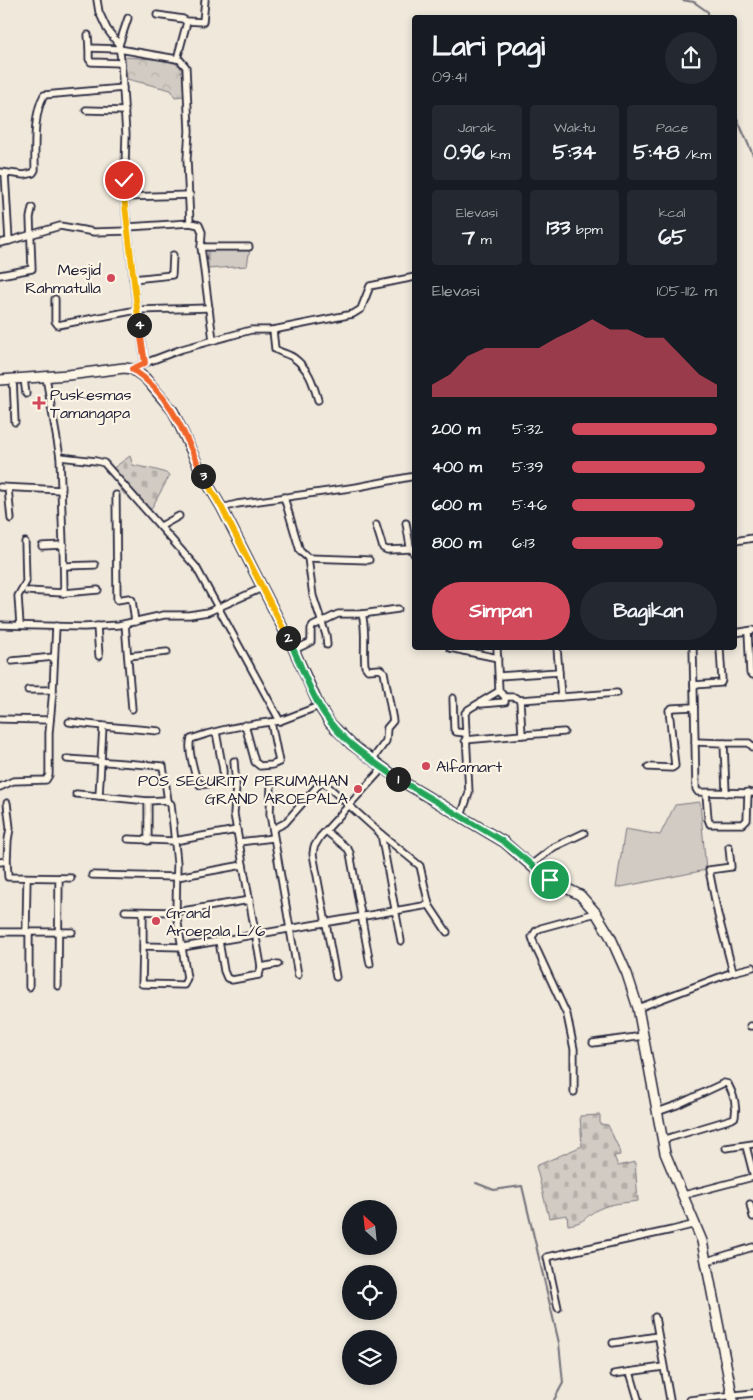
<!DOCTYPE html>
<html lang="id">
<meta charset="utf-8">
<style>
:root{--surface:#171b24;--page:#242831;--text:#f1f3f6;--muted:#9ea1a6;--accent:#d1495b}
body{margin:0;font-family:"Architects Daughter",sans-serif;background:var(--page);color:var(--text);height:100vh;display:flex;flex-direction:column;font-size:19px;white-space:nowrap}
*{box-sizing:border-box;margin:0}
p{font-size:16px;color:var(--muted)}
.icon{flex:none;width:28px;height:28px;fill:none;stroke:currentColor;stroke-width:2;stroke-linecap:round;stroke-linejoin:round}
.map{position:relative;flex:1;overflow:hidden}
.drawer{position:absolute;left:412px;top:15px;width:325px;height:635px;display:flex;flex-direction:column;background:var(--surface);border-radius:5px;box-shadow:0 2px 8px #0003}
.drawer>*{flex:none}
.needle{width:32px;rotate:333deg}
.fabs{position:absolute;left:342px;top:1200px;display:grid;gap:10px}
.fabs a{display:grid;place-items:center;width:55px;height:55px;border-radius:50%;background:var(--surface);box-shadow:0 2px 8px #0003;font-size:25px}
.pin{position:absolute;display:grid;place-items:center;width:42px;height:42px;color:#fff;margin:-21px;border:2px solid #fff;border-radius:50%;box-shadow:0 1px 5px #0007}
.km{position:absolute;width:25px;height:25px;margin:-12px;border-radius:50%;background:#222;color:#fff;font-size:14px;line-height:25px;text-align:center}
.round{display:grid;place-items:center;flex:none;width:52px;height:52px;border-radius:26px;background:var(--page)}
.headline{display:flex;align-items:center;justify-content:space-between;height:85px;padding:0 20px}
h1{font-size:28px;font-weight:700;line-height:38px}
.figures{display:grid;grid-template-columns:repeat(3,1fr);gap:8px;height:85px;padding:5px 20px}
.figures div{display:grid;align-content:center;border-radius:5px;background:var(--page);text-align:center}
.figures b{font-size:21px;font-weight:700}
.figures small{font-size:14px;font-weight:400}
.figures p{font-size:14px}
.chart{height:140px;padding:10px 20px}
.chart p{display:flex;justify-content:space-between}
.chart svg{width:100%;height:90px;margin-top:5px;fill:var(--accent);opacity:.7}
.primary-button{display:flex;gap:10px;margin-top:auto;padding:10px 20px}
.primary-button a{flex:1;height:58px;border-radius:30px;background:var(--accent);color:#fff;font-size:20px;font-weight:700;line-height:58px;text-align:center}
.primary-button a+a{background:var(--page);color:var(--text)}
ul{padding:0 20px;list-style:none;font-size:16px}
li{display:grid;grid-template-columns:80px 60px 1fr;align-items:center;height:38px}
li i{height:12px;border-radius:6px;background:var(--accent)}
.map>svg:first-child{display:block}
</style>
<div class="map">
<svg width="753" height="1400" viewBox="0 0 753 1400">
<defs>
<pattern id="forest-crowns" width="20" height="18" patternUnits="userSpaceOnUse" patternTransform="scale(1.25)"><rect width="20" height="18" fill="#d1cbc3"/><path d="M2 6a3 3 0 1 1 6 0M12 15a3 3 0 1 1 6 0" fill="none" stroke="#b3aea8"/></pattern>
<pattern id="cemetery-stones" width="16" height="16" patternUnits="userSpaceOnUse" patternTransform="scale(1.25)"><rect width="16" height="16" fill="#d1cbc3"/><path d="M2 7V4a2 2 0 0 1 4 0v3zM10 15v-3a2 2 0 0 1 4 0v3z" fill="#b3aea8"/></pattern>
</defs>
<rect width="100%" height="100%" fill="#efe8db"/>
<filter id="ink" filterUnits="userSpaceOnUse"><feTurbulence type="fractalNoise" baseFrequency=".02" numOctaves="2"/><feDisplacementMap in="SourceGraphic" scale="10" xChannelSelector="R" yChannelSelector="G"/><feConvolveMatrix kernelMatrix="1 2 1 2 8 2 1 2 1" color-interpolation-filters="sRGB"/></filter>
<g filter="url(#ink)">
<path fill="url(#forest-crowns)" stroke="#7a767f" d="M124 57 168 60 180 66 183 74 184 96 175 97 171 90 127 79Z"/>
<g fill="url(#cemetery-stones)" stroke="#7a767f">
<path d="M130 456 133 465C145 468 158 469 170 475L151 509 124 494 108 472Z"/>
<path d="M600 1115V1124L608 1125 619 1149 620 1155 614 1156 618 1166 635 1162 638 1201C625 1203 611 1203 599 1209 584 1216 588 1222 568 1225L567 1215 549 1218 536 1166 582 1146 580 1116Z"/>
</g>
<g fill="#d1cbc3" stroke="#7a767f">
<path d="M208 247 250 248 247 266 208 269Z"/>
<path d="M700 802 706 870 616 888 625 829 660 835 675 805Z"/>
</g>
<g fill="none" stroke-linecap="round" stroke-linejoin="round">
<g stroke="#716f79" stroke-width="2">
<path d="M682 0 694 2 708 12V18"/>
<path d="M735 114 753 155"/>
<path d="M476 1183 494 1190 522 1186 559 1343 563 1383 554 1400"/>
</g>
<defs>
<g id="minor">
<path d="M97 0 99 12 107 29 119 45 121 60 126 134 124 197 137 310 145 363 132 369"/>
<path d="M157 15 183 19 187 22 177 59"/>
<path d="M186 21 203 22 205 0"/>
<path d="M88 35 89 48 119 49 177 59 180 60 186 67 189 131 187 159 190 223"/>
<path d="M119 45 128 18"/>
<path d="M89 48V59L91 62 121 63"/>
<path d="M86 110 125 111"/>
<path d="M0 172 24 175 33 173 35 170C35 148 33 114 44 95L123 88"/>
<path d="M5 173 9 241 60 226 94 232 128 231"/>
<path d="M124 197 190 195"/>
<path d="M128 227 190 223 199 225 202 232 201 247 213 340"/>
<path d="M0 243 9 241"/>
<path d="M201 247H249"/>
<path d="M0 275 32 269 30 218 32 208"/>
<path d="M133 279 172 275 173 255"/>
<path d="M55 299V321L58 325 137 310 209 308"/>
<path d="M273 330 275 349C281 353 289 354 294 358 309 369 313 383 318 400"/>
<path d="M145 363 182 349 251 330H273L353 314 361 309 370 286 415 277"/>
<path d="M13 379 15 422"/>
<path d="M24 379 26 394"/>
<path d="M60 457 96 461 104 463 196 567 280 721 319 706"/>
<path d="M0 487 62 490"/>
<path d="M8 488 11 519"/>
<path d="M116 495 117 600 129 598 132 600 135 622"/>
<path d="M284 497 300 551 308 558 313 596 326 635 327 645"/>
<path d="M222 508 237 504 357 487 415 476"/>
<path d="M406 523 410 546 415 555"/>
<path d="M376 525 383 548 387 550 411 549"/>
<path d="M161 526 179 516"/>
<path d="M735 541 753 538"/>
<path d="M42 546 63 545 60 457 46 377"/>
<path d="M308 558 369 560"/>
<path d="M64 566 95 565"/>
<path d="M27 591 64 593 63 545"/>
<path d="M64 593 98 590"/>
<path d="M362 614C367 631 363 648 365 666L368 670 380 669 384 672 393 721 387 728 386 741 372 760"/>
<path d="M125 624 132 709"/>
<path d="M0 625 84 627 119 625 164 615H189L208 612 262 588"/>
<path d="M20 625 18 596 26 582 25 542"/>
<path d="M97 626 99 656"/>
<path d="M748 631 750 673 753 675"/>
<path d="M735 633 753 630"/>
<path d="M450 648 464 651"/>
<path d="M466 648 464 651 498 658"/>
<path d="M693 648 696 789 698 792 753 793"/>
<path d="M294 650 311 642V629L313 626 338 614H362L398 609"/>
<path d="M128 656 167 652"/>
<path d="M12 661 54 657"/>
<path d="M559 672 561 697"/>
<path d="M499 676 559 672 557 648"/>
<path d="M694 685 721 683 722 680 720 648"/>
<path d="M28 690H53L56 626"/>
<path d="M453 698 454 729 456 732 465 733"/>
<path d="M520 700 617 693"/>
<path d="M481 704 505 702V697"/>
<path d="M0 719 50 720"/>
<path d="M69 722 103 726 99 796 148 801 165 800 171 804 177 863 176 912 187 978 184 985 142 984 143 946"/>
<path d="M245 725 255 762 260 766 272 765 279 762 271 722"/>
<path d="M103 726 159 731"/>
<path d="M216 732 223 770V780L219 782 200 785C195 778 187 747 191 739 219 729 250 724 280 721"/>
<path d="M522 735 564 732"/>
<path d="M465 740 522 735 520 700 514 697H505L499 691"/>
<path d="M695 742 724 743 726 793"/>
<path d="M724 743H749L753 747"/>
<path d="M67 759 163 766 168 801"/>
<path d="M648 767 672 768 675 766 669 710 672 708 694 707"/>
<path d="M271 785 270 814 298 975"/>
<path d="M0 787 13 781 46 780 49 775V733L53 690"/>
<path d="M706 793 708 819 710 824H743L747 820 748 792"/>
<path d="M76 794 99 796"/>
<path d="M461 816 469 793 465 713 469 709 499 691 497 648"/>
<path d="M273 829 285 823 322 781 381 834 420 866 429 905 447 932"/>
<path d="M326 831 348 849 350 853 370 964"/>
<path d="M381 834 401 941"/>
<path d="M128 839 174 841 237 830"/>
<path d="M148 841V801"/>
<path d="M239 842 273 838"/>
<path d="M729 847 731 867 709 870 718 915 733 972"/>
<path d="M7 861 8 877 71 878"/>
<path d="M0 862 7 861 8 840 10 828 7 803"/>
<path d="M531 865 554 847 584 833"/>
<path d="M92 875 177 877 243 865"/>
<path d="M125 911 176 912 250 900"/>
<path d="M143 912V946L183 947 429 905"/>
<path d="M0 932H26L27 878"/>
<path d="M26 932H72"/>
<path d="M29 932V987"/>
<path d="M219 941 224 971 227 978 232 980 259 975 261 967 260 960 234 814 236 786 234 761"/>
<path d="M261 967 278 964"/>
<path d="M336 977 313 854 314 847 320 837 383 768"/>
<path d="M58 986 59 878"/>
<path d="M638 1008 733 972 753 967"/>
<path d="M750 1026H753"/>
<path d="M593 1043 643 1036"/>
<path d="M574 1092V1049L567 1015 535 946 532 937 536 931 541 928 596 913"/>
<path d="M657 1112 677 1105 724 1083 728 1084C733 1093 737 1106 735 1117L732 1119 662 1140"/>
<path d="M746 1146 753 1173"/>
<path d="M726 1148 753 1144"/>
<path d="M684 1195 753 1177"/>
<path d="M750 1204 753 1217"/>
<path d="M707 1261 753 1247"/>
<path d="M558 1308 547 1257 672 1230 696 1224"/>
<path d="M655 1317 670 1400"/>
<path d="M613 1343 658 1336"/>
<path d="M630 1372 638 1399"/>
<path d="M614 1374 663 1367"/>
<path d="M690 1400 753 1393"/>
</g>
<path id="primary" d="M0 380 68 375 124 368 132 369 145 378 173 411 203 476 222 508 294 650 319 706 330 723 352 745 403 782 504 842 544 877 580 895 596 913 610 936 627 974 638 1008 665 1153 702 1241 733 1400"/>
</defs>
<use href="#minor" stroke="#22223b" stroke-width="9"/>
<use href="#primary" stroke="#22223b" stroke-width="12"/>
<use href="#minor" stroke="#fcf5e5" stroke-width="5.5"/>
<use href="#primary" stroke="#fcf5e5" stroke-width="9"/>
</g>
</g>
<g fill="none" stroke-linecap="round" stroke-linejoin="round" filter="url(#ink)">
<defs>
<path id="split-1" d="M398 779 504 842 550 880"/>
<path id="split-2" d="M288 638C301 663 309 692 325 715 343 743 372 760 398 779"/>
<path id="split-3" d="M203 476 222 508 288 638"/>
<path id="split-4" d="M139 325 145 363 132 369C171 394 185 435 203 476"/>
<path id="split-5" d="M124 180V197L139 325"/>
</defs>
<use href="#split-1" stroke="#fff" stroke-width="10"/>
<use href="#split-2" stroke="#fff" stroke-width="10"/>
<use href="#split-3" stroke="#fff" stroke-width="10"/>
<use href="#split-4" stroke="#fff" stroke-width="10"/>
<use href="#split-5" stroke="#fff" stroke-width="10"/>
<use href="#split-1" stroke="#22a559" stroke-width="6"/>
<use href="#split-2" stroke="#22a559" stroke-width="6"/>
<use href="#split-3" stroke="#f5b400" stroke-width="6"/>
<use href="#split-4" stroke="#f0652b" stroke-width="6"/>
<use href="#split-5" stroke="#f5b400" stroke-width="6"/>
</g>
<g fill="#d1495b" stroke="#fcf5e5" stroke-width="2">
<circle cx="111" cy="278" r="5"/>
<path d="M36.5 395.5h5v5h5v5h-5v5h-5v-5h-5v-5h5z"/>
<circle cx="426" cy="766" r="5"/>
<circle cx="358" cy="789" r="5"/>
<circle cx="156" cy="921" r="5"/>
</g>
<g text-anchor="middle" stroke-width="4.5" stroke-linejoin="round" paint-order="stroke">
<g font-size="16" fill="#22223b" stroke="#fcf5e5" text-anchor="start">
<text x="101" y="275" text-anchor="end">Mesjid<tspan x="101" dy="18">Rahmatulla</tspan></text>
<text x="50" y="400">Puskesmas<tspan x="50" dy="18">Tamangapa</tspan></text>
<text x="436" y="772">Alfamart</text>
<text x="348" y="786" text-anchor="end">POS SECURITY PERUMAHAN<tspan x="348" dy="18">GRAND AROEPALA</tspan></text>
<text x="166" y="918">Grand<tspan x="166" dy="18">Aroepala L/6</tspan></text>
</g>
</g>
</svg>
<div class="fabs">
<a><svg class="needle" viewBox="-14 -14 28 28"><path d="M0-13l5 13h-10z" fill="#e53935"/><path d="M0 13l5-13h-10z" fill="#9ea1a6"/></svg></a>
<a><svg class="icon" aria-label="locate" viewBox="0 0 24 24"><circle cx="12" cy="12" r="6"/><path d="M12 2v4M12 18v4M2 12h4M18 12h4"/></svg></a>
<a><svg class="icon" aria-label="layers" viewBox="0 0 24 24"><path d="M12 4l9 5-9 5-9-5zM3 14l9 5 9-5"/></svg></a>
</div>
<div class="pin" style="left:550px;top:880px;background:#1e9e55"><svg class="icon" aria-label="arrive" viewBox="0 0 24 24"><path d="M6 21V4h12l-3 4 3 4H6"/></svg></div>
<div class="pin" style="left:124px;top:180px;background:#d93025"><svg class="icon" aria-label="check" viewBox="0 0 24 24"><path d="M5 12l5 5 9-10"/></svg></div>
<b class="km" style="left:398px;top:779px">1</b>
<b class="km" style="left:288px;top:638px">2</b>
<b class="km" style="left:203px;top:476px">3</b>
<b class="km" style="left:139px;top:325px">4</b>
<section class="drawer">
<div class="headline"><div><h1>Lari pagi</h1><p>09:41</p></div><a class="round"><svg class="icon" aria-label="share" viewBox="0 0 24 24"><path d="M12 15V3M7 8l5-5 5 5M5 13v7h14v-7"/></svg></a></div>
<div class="figures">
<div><p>Jarak</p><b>0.96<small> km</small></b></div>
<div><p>Waktu</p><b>5:34</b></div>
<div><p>Pace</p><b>5:48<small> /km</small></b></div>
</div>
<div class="figures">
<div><p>Elevasi</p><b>7<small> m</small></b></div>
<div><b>133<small> bpm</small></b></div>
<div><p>kcal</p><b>65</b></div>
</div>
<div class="chart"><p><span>Elevasi</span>105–112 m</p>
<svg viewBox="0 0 160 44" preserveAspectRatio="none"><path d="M0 44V38L10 33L20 24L30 20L40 20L50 20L60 20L70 15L80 11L90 6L100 11L110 11L120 15L130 15L140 24L150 33L160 38V44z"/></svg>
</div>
<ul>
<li><b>200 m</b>5:32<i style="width:100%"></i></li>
<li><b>400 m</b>5:39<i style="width:92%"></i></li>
<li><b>600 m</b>5:46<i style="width:85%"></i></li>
<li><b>800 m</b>6:13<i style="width:63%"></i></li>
</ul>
<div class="primary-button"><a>Simpan</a><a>Bagikan</a></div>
</section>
</div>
